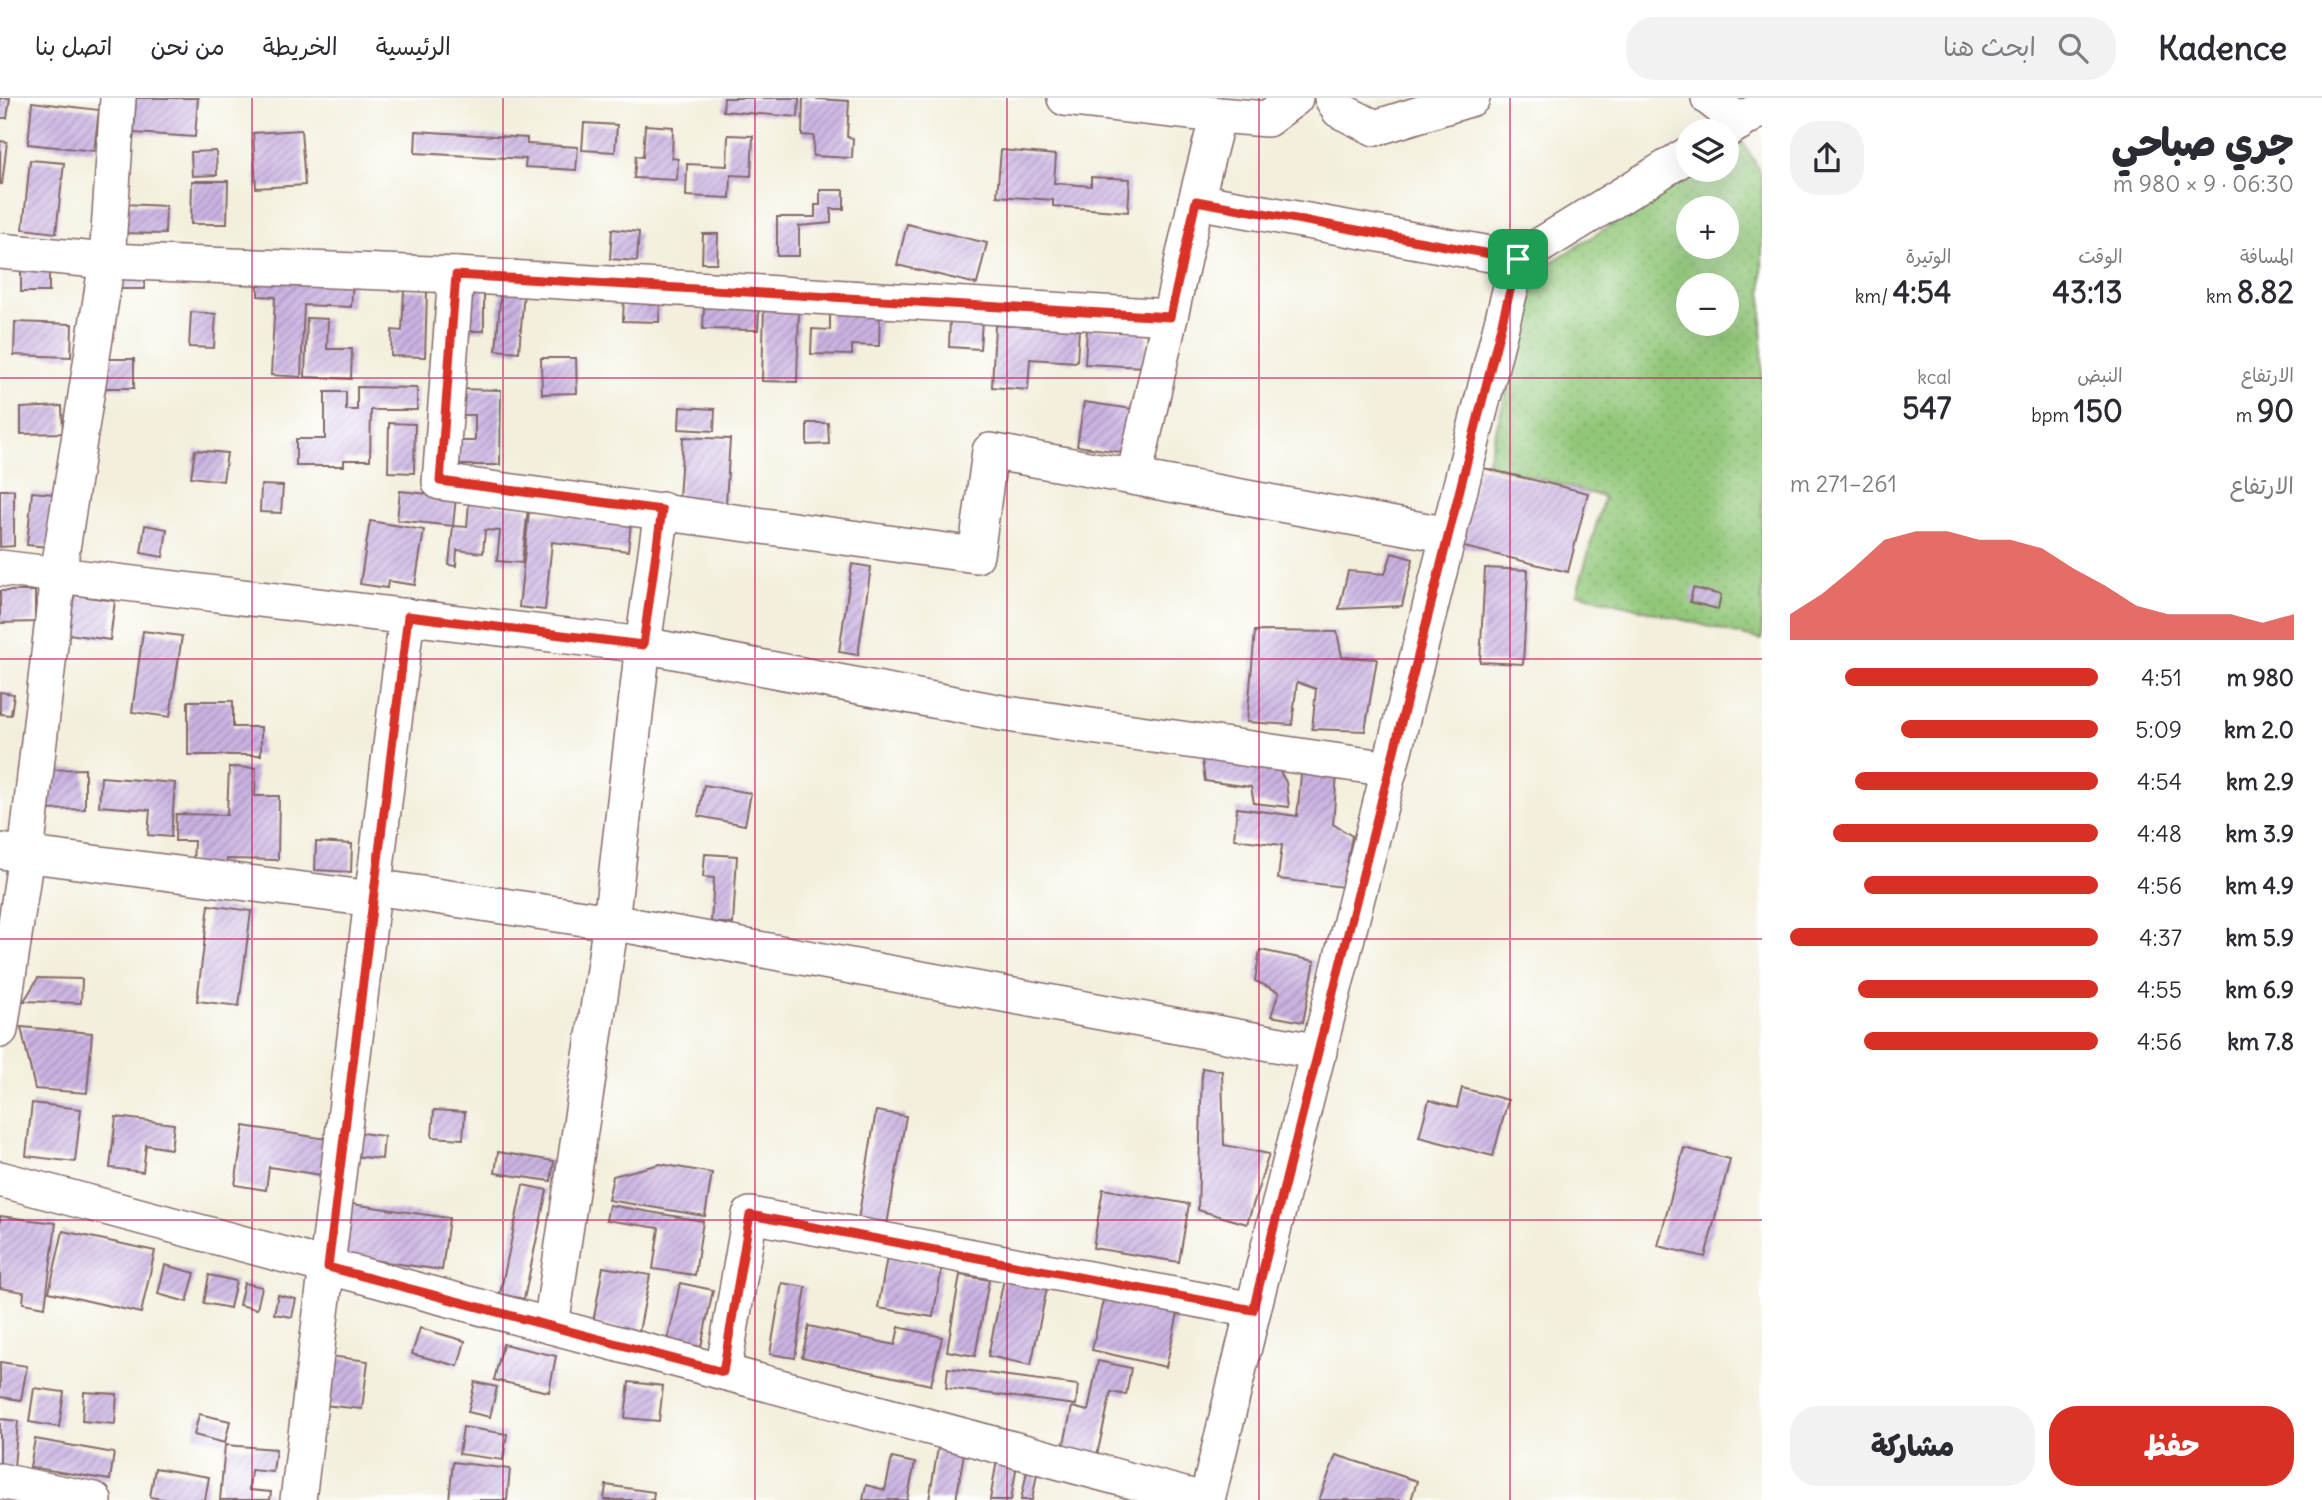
<!DOCTYPE html>
<html lang="ar">
<meta charset="utf-8">
<style>
:root{--surface:#fff;--page:#f2f2f3;--text:#2b2b33;--muted:#7c7c81;--line:#e1e1e2;--accent:#d93025}
body{margin:0;font-family:Delius,"Playpen Sans Arabic",sans-serif;background:var(--page);color:var(--text);direction:rtl;height:100vh;display:flex;flex-direction:column;font-size:26px;white-space:nowrap}
*{box-sizing:border-box;margin:0}
p{font-size:23px;color:var(--muted)}
.icon{flex:none;width:38px;height:38px;fill:none;stroke:currentColor;stroke-width:2;stroke-linecap:round;stroke-linejoin:round}
.map{position:relative;flex:1;overflow:hidden;direction:ltr}
.panel{display:flex;flex-direction:column;background:var(--surface);width:560px}
.panel>*{flex:none}
.fabs{position:absolute;left:1676px;top:21px;display:grid;gap:14px}
.fabs a{display:grid;place-items:center;width:63px;height:63px;border-radius:50%;background:var(--surface);box-shadow:0 7px 28px #0002;font-size:35px}
.pin{position:absolute;display:grid;place-items:center;width:60px;height:60px;color:#fff;margin:-30px;border-radius:14px;box-shadow:0 4px 10px #0006}
.round{display:grid;place-items:center;flex:none;width:74px;height:74px;border-radius:28px;background:var(--page)}
.overview{display:flex;align-items:center;justify-content:space-between;height:119px;padding:0 28px}
h1{font-size:38px;font-weight:800;line-height:52px}
.figures{display:grid;grid-template-columns:repeat(3,1fr);gap:10px;height:119px;padding:7px 28px}
.figures div{display:grid;align-content:center}
.figures b{font-size:30px;font-weight:800}
.figures small{font-size:19px;font-weight:400}
.figures p{font-size:19px}
.chart{height:196px;padding:14px 28px}
.chart p{display:flex;justify-content:space-between}
.chart svg{width:100%;height:126px;margin-top:7px;fill:var(--accent);opacity:.7}
.primary-button{display:flex;gap:14px;margin-top:auto;padding:14px 28px}
.primary-button a{flex:1;height:80px;border-radius:28px;background:var(--accent);color:#fff;font-size:28px;font-weight:800;line-height:80px;text-align:center}
.primary-button a+a{background:var(--page);color:var(--text)}
ul{padding:0 28px;list-style:none;font-size:23px}
li{display:grid;grid-template-columns:112px 84px 1fr;align-items:center;height:52px}
li i{height:18px;border-radius:9px;background:var(--accent)}
header{display:flex;align-items:center;gap:42px;box-sizing:border-box;height:98px;padding:0 35px;background:var(--surface);border-bottom:2px solid var(--line)}
header strong{font-size:33px}
nav{display:flex;gap:38px;margin-inline-start:auto;font-size:24px}
.search{width:490px;height:63px;background:var(--page);display:flex;align-items:center;gap:18px;box-sizing:border-box;padding:0 24px;border-radius:28px;color:var(--muted);font-size:26px}
main{display:flex;flex:1;min-height:0}
.map>svg:first-child{display:block}
</style>
<header>
<strong>Kadence</strong>
<div class="search"><svg class="icon" aria-label="search" viewBox="0 0 24 24"><circle cx="10" cy="10" r="6"/><path d="M15 15l6 6"/></svg>ابحث هنا</div>
<nav><a>الرئيسية</a><a>الخريطة</a><a>من نحن</a><a>اتصل بنا</a></nav>
</header>
<main>
<section class="panel">
<div class="overview"><div><h1>جري صباحي</h1><p>06:30 · 9 × 980 m</p></div><a class="round"><svg class="icon" aria-label="share" viewBox="0 0 24 24"><path d="M12 15V3M7 8l5-5 5 5M5 13v7h14v-7"/></svg></a></div>
<div class="figures">
<div><p>المسافة</p><b>8.82<small> km</small></b></div>
<div><p>الوقت</p><b>43:13</b></div>
<div><p>الوتيرة</p><b>4:54<small> /km</small></b></div>
</div>
<div class="figures">
<div><p>الارتفاع</p><b>90<small> m</small></b></div>
<div><p>النبض</p><b>150<small> bpm</small></b></div>
<div><p>kcal</p><b>547</b></div>
</div>
<div class="chart"><p><span>الارتفاع</span>261–271 m</p>
<svg viewBox="0 0 160 44" preserveAspectRatio="none"><path d="M0 44V35L10 28L20 19L30 9L40 6L50 6L60 9L70 9L80 12L90 19L100 25L110 32L120 35L130 35L140 35L150 38L160 35V44z"/></svg>
</div>
<ul>
<li><b>980 m</b>4:51<i style="width:82%"></i></li>
<li><b>2.0 km</b>5:09<i style="width:64%"></i></li>
<li><b>2.9 km</b>4:54<i style="width:79%"></i></li>
<li><b>3.9 km</b>4:48<i style="width:86%"></i></li>
<li><b>4.9 km</b>4:56<i style="width:76%"></i></li>
<li><b>5.9 km</b>4:37<i style="width:100%"></i></li>
<li><b>6.9 km</b>4:55<i style="width:78%"></i></li>
<li><b>7.8 km</b>4:56<i style="width:76%"></i></li>
</ul>
<div class="primary-button"><a>حفظ</a><a>مشاركة</a></div>
</section>
<div class="map">
<svg width="1762" height="1402" viewBox="0 0 1762 1402">
<defs>
<pattern id="grass-dots" width="8" height="8" patternUnits="userSpaceOnUse" patternTransform="scale(1.75)"><rect width="8" height="8" fill="#92c779"/><path d="M2 2h.1M6 6h.1" fill="none" stroke="#7faa69" stroke-width="1.8" stroke-linecap="round"/></pattern>
<pattern id="building-hatch" width="6" height="6" patternUnits="userSpaceOnUse" patternTransform="scale(1.75)"><rect width="6" height="6" fill="#cab3e2"/><path d="M-1 1l2-2M0 6l6-6M5 7l2-2" fill="none" stroke="#a691b7"/></pattern>
</defs>
<rect width="100%" height="100%" fill="#fff"/>
<filter id="ink" filterUnits="userSpaceOnUse"><feTurbulence type="fractalNoise" baseFrequency=".0143" numOctaves="2"/><feDisplacementMap in="SourceGraphic" scale="14" xChannelSelector="R" yChannelSelector="G"/><feConvolveMatrix kernelMatrix="1 2 1 2 8 2 1 2 1" color-interpolation-filters="sRGB"/></filter>
<filter id="wash" filterUnits="userSpaceOnUse"><feTurbulence type="fractalNoise" baseFrequency=".00686" numOctaves="4" result="noise"/><feDisplacementMap in="SourceGraphic" scale="28" xChannelSelector="R" yChannelSelector="G"/><feGaussianBlur stdDeviation="1.57" result="paint"/><feColorMatrix in="noise" values="0 0 0 0 0 0 0 0 0 0 0 0 0 0 0 0 0 1.4 0 .05"/><feComposite in="paint" operator="in"/></filter>
<g filter="url(#wash)">
<rect width="100%" height="100%" fill="#f3efdc"/>
<path fill="url(#grass-dots)" stroke="#6e7352" stroke-width="2" fill-rule="evenodd" d="M1743 45 1762 76V542L1577 495 1604 399 1487 366 1539 172 1700 72H1727V55ZM1689 110H1727V149H1689ZM1689 187H1727V226H1689Z"/>
<g id="blocks">
<g fill="url(#building-hatch)">
<path d="M0 0H10L7 20H0Z"/>
<path d="M136 0H198L195 39 134 35Z"/>
<path d="M724 0H799L798 19 723 13Z"/>
<path d="M803 0 849 3 847 39 853 40 852 60 813 58 814 38 802 37Z"/>
<path d="M32 4 99 12 94 53 28 46Z"/>
<path d="M584 25 617 27 615 54 582 52Z"/>
<path d="M645 27 673 29 672 60 678 61 677 82 634 80 636 58 643 59Z"/>
<path d="M301 32 305 87 256 90 253 35Z"/>
<path d="M416 33 527 40V46L578 49 576 72 525 69 526 61 415 55Z"/>
<path d="M728 37 753 38 751 78 731 77 730 100 686 98 687 66 727 68Z"/>
<path d="M0 43 7 44 2 86H0Z"/>
<path d="M1001 52 1056 57 1054 85 1091 88V79L1130 81 1128 114 1053 108V102L997 98Z"/>
<path d="M216 53 217 77 192 78 191 54Z"/>
<path d="M30 62 64 65 56 135 23 131Z"/>
<path d="M192 83H228L227 126H191Z"/>
<path d="M820 92H844V111H831V125L799 128V158H777V119H815V107H820Z"/>
<path d="M123 106 166 108 165 136 122 135Z"/>
<path d="M907 126 987 145 977 186 897 167Z"/>
<path d="M612 131 639 134 637 163 610 161Z"/>
<path d="M703 136H718L717 165H702Z"/>
<rect x="21" y="166" width="28" height="28"/>
<rect x="113" y="171" width="32" height="20"/>
<path d="M258 180 353 184 351 209 304 207 301 279 271 277 275 199 258 198Z"/>
<rect x="457" y="188" width="27" height="45"/>
<path d="M501 191 524 193 519 254 496 252Z"/>
<path d="M404 192 427 193 425 259 391 258 392 232 402 233Z"/>
<path d="M624 199 660 201 659 224 623 223Z"/>
<path d="M704 208 759 209 758 232 703 231Z"/>
<path d="M764 209H799L797 284 762 283Z"/>
<path d="M830 209 880 210 879 248 852 247V257L811 256 812 231 830 232Z"/>
<path d="M191 214 216 216 214 250 189 249Z"/>
<path d="M307 220 328 221 327 251H352L351 281 305 279Z"/>
<path d="M950 221 982 223 980 251 949 249Z"/>
<path d="M15 224 72 226 71 259 14 257Z"/>
<path d="M995 227 1079 231 1077 264 1030 261 1028 292 992 289Z"/>
<path d="M1087 230 1147 234 1145 269 1085 266Z"/>
<path d="M541 260H576L577 295 542 296Z"/>
<rect x="99" y="261" width="35" height="29"/>
<path d="M357 289 417 290V312H371L370 362H344V368H296V341H325V294H346V312H357Z"/>
<path d="M453 291 501 292 500 367H450V343H475V317H453Z"/>
<path d="M1084 304 1140 312 1133 356 1077 348Z"/>
<path d="M62 308 63 335 21 336V310Z"/>
<path d="M680 309 715 311 714 333 679 331Z"/>
<path d="M389 325 415 326 414 375 388 374Z"/>
<path d="M807 325H828L829 346 807 347Z"/>
<path d="M683 339 730 341 726 405 679 401Z"/>
<path d="M195 352 227 355 223 383 191 379Z"/>
<path d="M1479 369 1588 395 1568 474 1460 448Z"/>
<path d="M261 387 283 388 281 415 260 414Z"/>
<path d="M0 392H14V448L0 449Z"/>
<path d="M400 393 456 399 453 428 397 422Z"/>
<path d="M32 394 54 396 49 449 27 447Z"/>
<path d="M469 404 528 410 522 465 497 463 500 433 485 432 483 455 457 452 456 468 449 467 453 428 467 429Z"/>
<path d="M529 414 631 425 628 453 552 444 545 512 519 509Z"/>
<path d="M370 423 424 432 415 487 388 483 387 490 360 486Z"/>
<path d="M145 427 167 431 163 459 141 455Z"/>
<path d="M1392 455 1413 461 1402 508 1339 511 1348 473 1385 476Z"/>
<path d="M852 466 871 469 858 557 839 554Z"/>
<path d="M1485 470 1528 472 1523 566 1480 564Z"/>
<path d="M1693 490 1721 497 1718 511 1690 504Z"/>
<path d="M0 493H35V524L0 525Z"/>
<path d="M74 497 115 503 110 542 68 536Z"/>
<path d="M143 533 182 538 170 619 132 614Z"/>
<path d="M1255 533 1337 534 1342 559 1377 561 1365 633 1312 631 1316 591 1297 584 1292 627 1247 624Z"/>
<path d="M0 594 14 596 11 617 0 616Z"/>
<path d="M188 603H233V629H261V657H188Z"/>
<path d="M1201 655 1274 664 1286 684 1289 709 1254 705 1251 689 1205 683Z"/>
<path d="M1302 667 1337 676 1333 726 1352 738 1343 789 1278 781 1282 747 1234 741 1237 710 1297 718Z"/>
<path d="M229 669 256 670 255 698H279L278 762 227 761 226 770 193 769 194 743H175L176 716 227 717Z"/>
<path d="M85 671V711L42 712V672Z"/>
<path d="M101 679 175 685 171 739 148 737 150 712 99 708Z"/>
<path d="M704 687 751 695 745 727 698 718Z"/>
<path d="M316 744 352 746 351 774 315 772Z"/>
<path d="M705 756 737 758 733 826 711 824 714 780 703 779Z"/>
<path d="M209 807 251 813 239 908 197 903Z"/>
<path d="M1260 852 1315 863 1303 924 1271 918 1279 894 1255 883Z"/>
<path d="M38 880 82 881 81 905 24 903Z"/>
<path d="M21 929 92 935 87 995 35 991Z"/>
<path d="M1202 970 1222 973 1224 1047 1269 1056 1247 1126 1198 1112Z"/>
<path d="M1462 990 1508 1002 1493 1058 1419 1039 1429 1002 1457 1010Z"/>
<path d="M32 1005 81 1011 75 1064 26 1058Z"/>
<path d="M434 1012 465 1014 463 1041 432 1039Z"/>
<path d="M876 1013 906 1018 887 1127 858 1122Z"/>
<path d="M116 1019 174 1026 171 1051 146 1047 143 1074 110 1070Z"/>
<path d="M244 1028 333 1042 328 1078 269 1069 266 1092 235 1087Z"/>
<path d="M354 1034 384 1038 382 1061 352 1058Z"/>
<path d="M1684 1050 1730 1061 1705 1159 1658 1148Z"/>
<path d="M498 1054 554 1063 551 1083 495 1075Z"/>
<path d="M660 1066 712 1075 705 1118 608 1102 613 1078Z"/>
<path d="M523 1087 547 1092 524 1201 500 1196Z"/>
<path d="M1103 1091 1189 1106 1179 1164 1093 1150Z"/>
<path d="M345 1105 449 1120 442 1172 337 1157Z"/>
<path d="M609 1107 703 1123 695 1177 653 1171 659 1130 606 1122Z"/>
<path d="M0 1118 56 1125 45 1209 23 1205 24 1194 0 1190Z"/>
<path d="M63 1133 155 1153 141 1215 49 1194Z"/>
<path d="M887 1159 942 1169 933 1219 878 1210Z"/>
<path d="M165 1167 195 1175 187 1204 158 1196Z"/>
<path d="M603 1169 650 1177 639 1234 593 1225Z"/>
<path d="M209 1177 236 1183 230 1210 204 1205Z"/>
<path d="M960 1177 989 1182 975 1258 947 1253Z"/>
<path d="M1004 1181 1047 1190 1031 1267 988 1258Z"/>
<path d="M244 1185 262 1189 257 1211 239 1207Z"/>
<path d="M680 1185 713 1192 701 1249 668 1242Z"/>
<path d="M782 1185 806 1189 795 1260 770 1256Z"/>
<path d="M278 1197 296 1201 292 1219 274 1216Z"/>
<path d="M1104 1198 1178 1215 1166 1269 1092 1252Z"/>
<path d="M809 1228 895 1247 899 1229 942 1239 931 1287 802 1259Z"/>
<path d="M420 1230 465 1243 458 1268 412 1256Z"/>
<path d="M503 1246 556 1258 549 1294 494 1282Z"/>
<path d="M330 1258 368 1263 362 1311 323 1307Z"/>
<path d="M1098 1263 1131 1270 1126 1297 1111 1294 1097 1357 1063 1350 1072 1309 1088 1313Z"/>
<path d="M0 1264 27 1268 21 1302 0 1299Z"/>
<path d="M948 1270 1078 1287 1076 1307 946 1290Z"/>
<path d="M475 1284 497 1289 490 1319 468 1314Z"/>
<path d="M629 1284 663 1288 659 1323 625 1320Z"/>
<path d="M34 1290 64 1294 59 1329 29 1324Z"/>
<path d="M84 1294 117 1296 115 1326 82 1323Z"/>
<path d="M199 1316 230 1323 225 1345 194 1337Z"/>
<path d="M0 1321 18 1323 14 1369 0 1368Z"/>
<path d="M463 1329 507 1336 503 1362 459 1356Z"/>
<path d="M35 1341 114 1355 110 1382 30 1369Z"/>
<path d="M225 1347 276 1351 273 1374 251 1372 249 1392 271 1394 270 1402H220Z"/>
<path d="M938 1350 964 1355 956 1402H929Z"/>
<path d="M1336 1357 1417 1383 1411 1402H1319Z"/>
<path d="M892 1360 915 1365 907 1402H863L866 1387 885 1392Z"/>
<path d="M997 1362 1017 1366 1011 1402H990Z"/>
<path d="M453 1364 510 1371 507 1402H449Z"/>
<path d="M1028 1368 1038 1370 1032 1402H1021Z"/>
<path d="M155 1370 209 1379 205 1402H168L150 1399Z"/>
<path d="M606 1387 654 1394 653 1402H604Z"/>
</g>
</g>
</g>
<g filter="url(#ink)">
<use href="#blocks" fill-opacity="0" stroke="#856869" stroke-width="2"/>
<g fill="none" stroke-linecap="round" stroke-linejoin="round">
<defs>
<g id="minor">
<path d="M1065 0 1218 17 1196 103 1518 161"/>
<path d="M1332 0 1339 12 1375 30 1472 0"/>
<path d="M1709 0 1740 24"/>
<path d="M1218 17 1267 21 1295 0"/>
<path d="M1725 33 1762 10"/>
<path d="M0 153 107 163 456 177 1170 219"/>
<path d="M456 177 440 384 976 457 990 353 1449 437"/>
<path d="M1134 379 1196 103"/>
<path d="M0 470 643 547 1007 616 1390 671"/>
<path d="M0 753 372 801"/>
<path d="M374 789 611 824 1319 954"/>
<path d="M0 932 26 757 58 477 107 163 118 0"/>
<path d="M0 1081 1203 1402"/>
<path d="M551 1228 611 824 643 547 662 412"/>
<path d="M723 1274 750 1117 1253 1212"/>
<path d="M0 1383 94 1402"/>
<path d="M298 1402 407 518"/>
<path d="M1207 1402 1253 1212 1518 161 1689 56"/>
</g>
</defs>
<use href="#minor" stroke="#856869" stroke-width="38"/>
<use href="#minor" stroke="#fff" stroke-width="35"/>
</g>
</g>
<g fill="none" stroke-linecap="round" stroke-linejoin="round" filter="url(#ink)">
<defs>
<path id="route" d="M1196 103 1518 161 1253 1212 750 1117 723 1274 328 1169 408 518 643 547 662 412 440 383 456 177 1170 219Z"/>
</defs>
<use href="#route" stroke="#fff" stroke-width="14"/>
<use href="#route" stroke="#d93025" stroke-width="9"/>
</g>
<path fill="none" stroke="#c2185b" stroke-width="2" stroke-opacity="0.55" d="M252 0V1402M503 0V1402M755 0V1402M1007 0V1402M1259 0V1402M1510 0V1402M0 280H1762M0 561H1762M0 841H1762M0 1122H1762"/>
</svg>
<div class="fabs">
<a><svg class="icon" aria-label="layers" viewBox="0 0 24 24"><path d="M12 4l9 5-9 5-9-5zM3 14l9 5 9-5"/></svg></a>
<a>+</a>
<a>−</a>
</div>
<div class="pin" style="left:1518px;top:161px;background:#1e9e55"><svg class="icon" aria-label="arrive" viewBox="0 0 24 24"><path d="M6 21V4h12l-3 4 3 4H6"/></svg></div>
</div>
</main>
